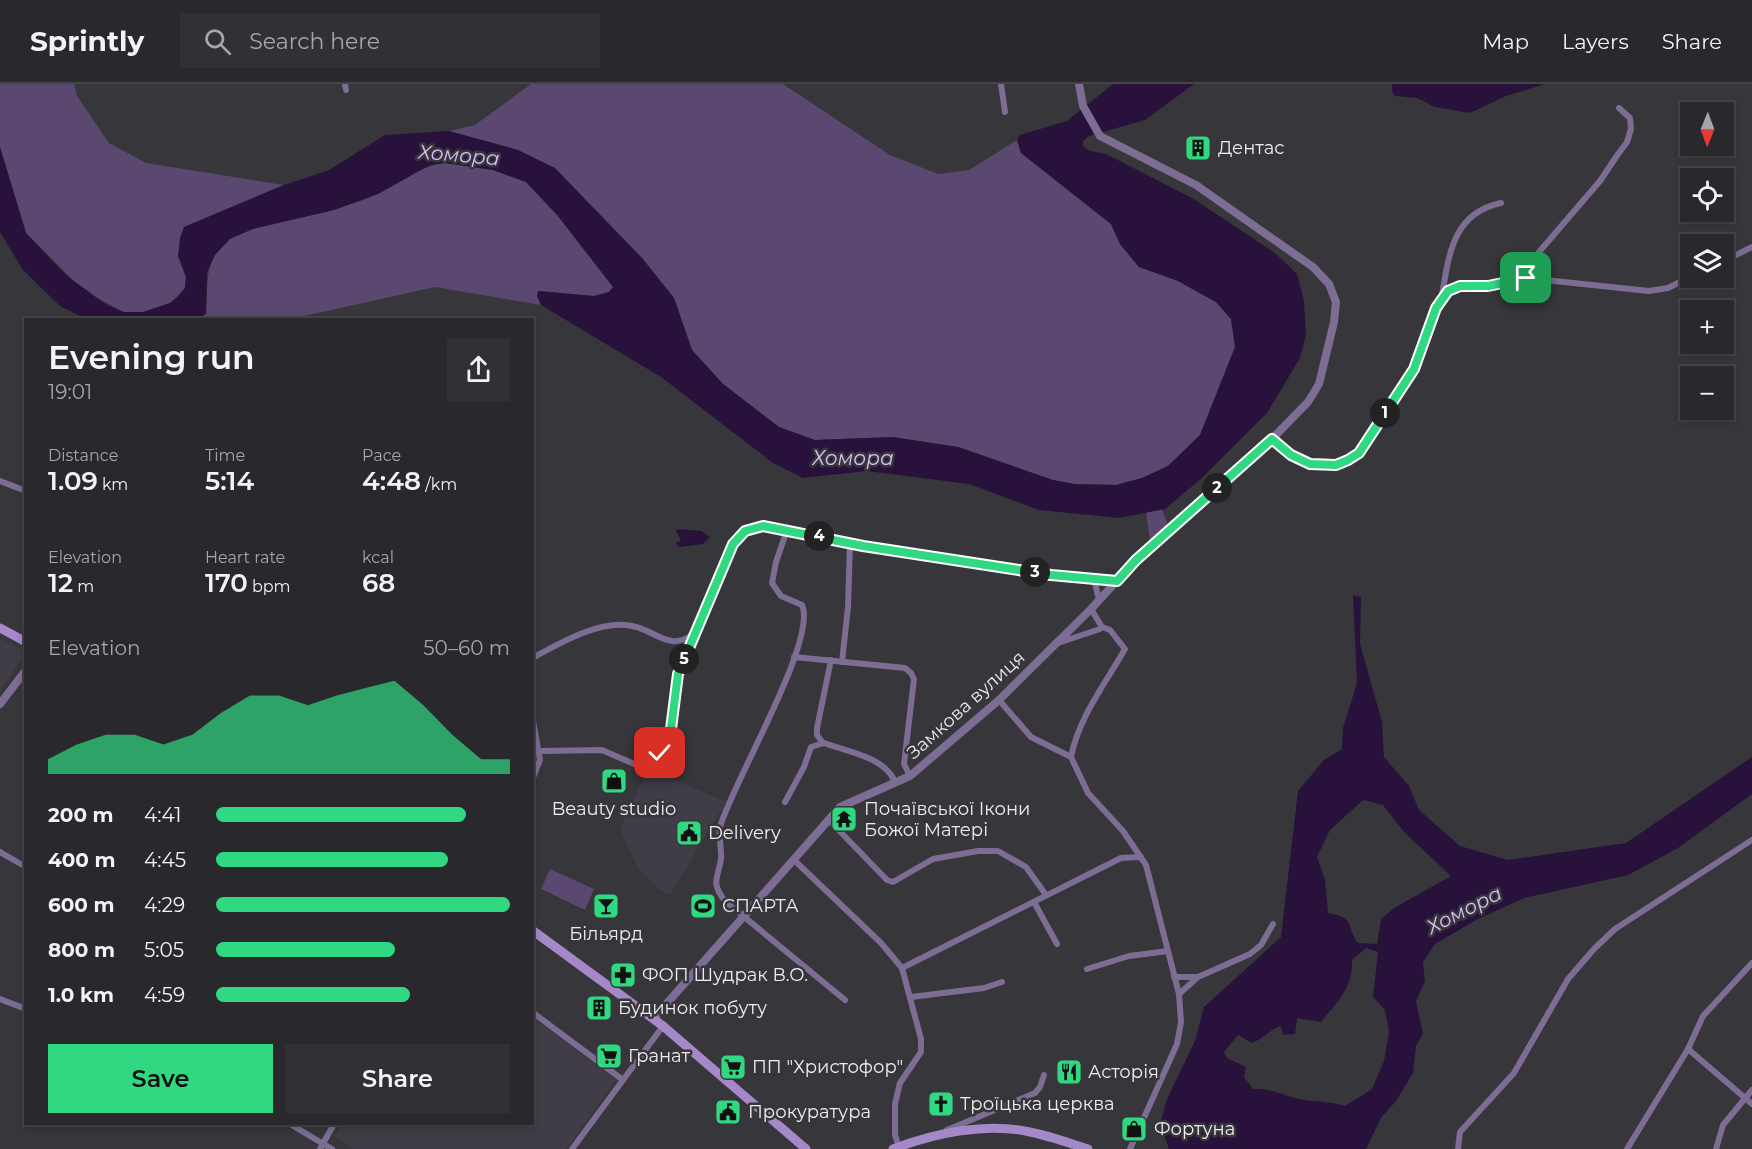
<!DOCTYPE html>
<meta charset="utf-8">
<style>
:root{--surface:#29282c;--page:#313034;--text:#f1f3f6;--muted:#a5a6a9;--line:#454448;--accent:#31d882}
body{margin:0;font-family:Montserrat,sans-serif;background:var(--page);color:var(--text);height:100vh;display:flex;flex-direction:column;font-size:22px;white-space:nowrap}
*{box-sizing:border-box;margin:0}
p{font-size:20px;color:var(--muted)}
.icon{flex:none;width:33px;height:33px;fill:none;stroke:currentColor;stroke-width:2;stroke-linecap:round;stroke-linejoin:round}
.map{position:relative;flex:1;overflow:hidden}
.details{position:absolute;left:24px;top:234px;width:510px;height:807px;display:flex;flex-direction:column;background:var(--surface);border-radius:0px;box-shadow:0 3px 9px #0003,0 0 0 2px var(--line)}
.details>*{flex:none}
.needle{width:39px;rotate:181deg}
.fabs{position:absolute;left:1680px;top:18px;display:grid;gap:12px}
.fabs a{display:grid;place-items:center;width:54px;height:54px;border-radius:0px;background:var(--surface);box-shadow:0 3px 9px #0003,0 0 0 2px var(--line);font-size:30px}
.pin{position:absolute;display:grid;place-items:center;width:51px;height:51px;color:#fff;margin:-26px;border-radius:12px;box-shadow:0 3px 9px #0006}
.km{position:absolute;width:30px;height:30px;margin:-15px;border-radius:50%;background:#222;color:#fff;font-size:16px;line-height:30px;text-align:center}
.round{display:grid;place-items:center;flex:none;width:63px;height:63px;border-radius:0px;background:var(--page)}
.overview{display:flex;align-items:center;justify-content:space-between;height:102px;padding:0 24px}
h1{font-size:33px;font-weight:600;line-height:45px}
.figures{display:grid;grid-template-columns:repeat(3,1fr);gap:9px;height:102px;padding:6px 24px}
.figures div{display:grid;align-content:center}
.figures b{font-size:26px;font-weight:600}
.figures small{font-size:16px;font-weight:400}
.figures p{font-size:16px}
.chart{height:168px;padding:12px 24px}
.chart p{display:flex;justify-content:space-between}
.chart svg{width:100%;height:108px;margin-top:6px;fill:var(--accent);opacity:.7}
.action{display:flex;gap:12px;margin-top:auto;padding:12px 24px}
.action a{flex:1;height:69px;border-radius:0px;background:var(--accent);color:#111;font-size:24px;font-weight:600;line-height:69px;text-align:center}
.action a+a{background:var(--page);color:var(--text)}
ul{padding:0 24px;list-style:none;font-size:20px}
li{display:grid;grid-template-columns:96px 72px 1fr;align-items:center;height:45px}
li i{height:15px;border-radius:8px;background:var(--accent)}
header{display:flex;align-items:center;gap:36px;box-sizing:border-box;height:84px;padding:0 30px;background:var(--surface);border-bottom:2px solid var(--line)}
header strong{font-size:28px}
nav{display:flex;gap:33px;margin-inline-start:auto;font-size:21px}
.search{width:420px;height:54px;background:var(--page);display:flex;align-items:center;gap:15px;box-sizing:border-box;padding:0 21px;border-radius:0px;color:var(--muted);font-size:22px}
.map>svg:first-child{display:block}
</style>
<header>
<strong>Sprintly</strong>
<div class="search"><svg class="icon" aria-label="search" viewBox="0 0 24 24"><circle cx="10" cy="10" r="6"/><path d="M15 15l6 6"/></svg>Search here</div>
<nav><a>Map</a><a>Layers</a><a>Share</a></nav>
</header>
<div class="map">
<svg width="1752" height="1065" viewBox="0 0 1752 1065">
<rect width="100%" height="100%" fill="#37363a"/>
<g fill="#413d47">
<path d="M0 554 21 565 23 574 0 606Z"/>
<path d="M649 684 726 718 670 811 657 804 637 783 620 744Z"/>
<path d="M533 934 616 996 566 1065H353L335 1052 342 1040H532Z"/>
</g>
<g fill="#5a4870">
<path d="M0 0H74L77 12 109 59 146 79 284 101 184 143 178 172 186 193 185 204 170 219 143 228H124L84 207 26 149 0 63Z"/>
<path d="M531 0H783L890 71 938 90 969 86 1017 56 1021 69 1111 140 1120 160 1139 183 1178 197 1216 218 1231 235 1235 263 1200 351 1168 382 1142 394 1116 401 1074 400 1053 396 958 363 893 353 815 356 779 343 723 300 692 266 674 214 642 174 518 66 449 47 475 41Z"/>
<path d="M445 79 493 86 526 98 558 132 613 203 609 208 594 212 539 207 537 212 541 221 435 203 291 235 195 236 206 230C209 200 202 175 230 155 259 135 303 136 336 125 350 120 366 116 379 109 402 98 419 82 445 79Z"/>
<path d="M1160 420 1168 441 1150 456 1145 422Z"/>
<path d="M550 785 594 805 585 826 541 805Z"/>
</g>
<g fill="#28123c" fill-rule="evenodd">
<path d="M1113 0H1194L1145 36 1089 52 1083 57V62L1090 67 1106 70 1192 114 1275 169 1297 190 1304 217 1306 251 1300 274 1267 329 1202 394 1165 425 1119 434 1039 426 969 400 867 387 803 394 773 379 661 293 541 221 537 212 538 207 594 212 609 208 613 203 558 132 526 98 493 86 445 79 430 81 378 110 334 126 253 145 230 155 215 171 207 188 206 230 195 235H86L60 222 23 186 0 148V63L26 149 67 192 107 221 123 228H143L170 219 177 214 185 204 186 193 178 172 180 154 184 143 284 101 329 86 385 51 449 47 518 66 555 84 642 174 674 214 692 266 723 300 779 343 815 356 892 353 958 363 1053 396 1074 400 1116 401 1142 394 1168 382 1200 351 1235 263 1231 235 1216 218 1178 197 1139 183 1120 160 1111 140 1021 69 1017 56 1020 51 1067 37Z"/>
<path d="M1392 0H1545L1506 12 1470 29 1435 23 1417 14 1395 12 1392 7Z"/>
<path d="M678 445 701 447 710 453 703 460 679 463 676 459 681 456 676 447Z"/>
<path d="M1353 511 1361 513 1360 560 1382 638 1384 673 1409 702 1419 726 1460 762 1508 776 1626 759 1752 673V710L1678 764 1628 791 1524 814 1476 836 1435 860 1423 878 1425 897 1416 917 1423 950 1416 962 1413 989 1396 1017 1381 1034 1366 1065H1169L1160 1040 1167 1015 1195 957 1204 923 1281 853 1298 707 1324 676 1342 665 1343 644 1357 599ZM1363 716 1383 721 1404 748 1451 792 1394 824 1381 835 1377 860 1358 859C1345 841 1356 834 1328 829L1325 796 1317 773 1330 746ZM1366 864 1378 868 1373 913 1385 926 1389 948 1384 977 1372 1005 1345 1022C1330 1017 1314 1018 1299 1015 1282 1011 1270 1004 1253 1005L1244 993 1246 983 1227 974 1224 968 1238 951 1252 959C1264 955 1270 945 1281 942L1283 951 1295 950 1297 934 1321 938C1338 917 1353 904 1352 876Z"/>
</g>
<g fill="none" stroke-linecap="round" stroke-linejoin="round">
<g stroke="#7d6c93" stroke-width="6">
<path d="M345 0 346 6"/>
<path d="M1001 0 1005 28"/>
<path d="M1724 177 1752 163"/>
<path d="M1515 196 1600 97 1616 73 1627 58 1631 45 1630 34 1619 24"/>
<path d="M1442 211C1449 170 1453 129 1501 119"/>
<path d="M1272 355 1291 371 1310 380H1336L1359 369 1414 285 1436 224 1452 204 1460 202H1488L1526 194 1649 207 1668 204 1690 193"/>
<path d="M0 397 26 407"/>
<path d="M787 446 776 478 772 499 781 512 802 521C818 556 732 700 720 743 718 753 722 764 721 775 718 795 710 798 725 817L845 916"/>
<path d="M1090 495 1095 499 1099 516"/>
<path d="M1058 559 1100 545 1102 543 1091 525"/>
<path d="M794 573 905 584 911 589 914 595 904 680 910 692"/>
<path d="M532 574C559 560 593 539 625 541 653 542 668 570 693 550L733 460 752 443C788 439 828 456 864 462 947 477 1032 489 1117 497"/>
<path d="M842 578 848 523 850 459"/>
<path d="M999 616 1031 653 1071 673 1088 709 1123 747 1146 781 1179 910 1181 938 1177 960 1130 1065"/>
<path d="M532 631 540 676 532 696"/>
<path d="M823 659 817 651V644L831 576"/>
<path d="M540 667 602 666 641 683 655 677 671 645 678 590 693 551"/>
<path d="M1071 673C1079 633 1105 600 1125 565L1110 546 1102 543"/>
<path d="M785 718 804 683 811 663 824 659C848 668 885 673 895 698"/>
<path d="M828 735 887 796 893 798 933 775 978 767H998L1026 783 1046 811"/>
<path d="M0 768 26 783"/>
<path d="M794 776 881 859 902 884 921 955V968L900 999 895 1020V1051L899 1063"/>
<path d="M1034 818 1057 860"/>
<path d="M902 884 1121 774 1141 773"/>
<path d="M1087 885 1129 872 1168 867"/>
<path d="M1174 893H1197"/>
<path d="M1179 910 1198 893 1250 870 1261 861 1273 840"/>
<path d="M911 913 984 904 1002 898"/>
<path d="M0 915 26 925"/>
<path d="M532 928 623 996"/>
<path d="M1688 965 1752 1020"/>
<path d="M290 1040 332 1065"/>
<path d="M947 1046 1035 1009 1040 1003 1044 991"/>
<path d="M320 1065 334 1040"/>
<path d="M572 1065 663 942"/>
<path d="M1458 1065 1460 1048 1514 989 1568 895 1594 865 1615 845 1752 756"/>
<path d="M1627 1065 1688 965 1703 932 1752 879"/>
<path d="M1716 1065 1723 1041 1752 1006"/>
</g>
<g stroke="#7d6c93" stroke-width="8">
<path d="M0 620 26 586"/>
<path d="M654 934 840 723 910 692 999 616 1091 525 1136 476 1272 355 1308 318 1319 300 1334 238 1336 218 1329 200 1313 183 1196 101 1100 52 1083 22 1079 0"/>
</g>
<g stroke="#a588c7" stroke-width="9">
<path d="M0 544 26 558"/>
<path d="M532 846 663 942 806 1065"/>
<path d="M893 1065C935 1049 986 1038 1030 1048 1050 1052 1069 1059 1088 1065"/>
</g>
</g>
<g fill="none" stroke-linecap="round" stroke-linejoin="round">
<defs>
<path id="route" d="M660 669 671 645 678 590 733 460 745 447 763 442 863 462 1051 491 1117 497 1136 476 1272 355 1291 371 1310 380 1336 381 1348 376 1359 369 1414 285 1436 224 1448 207 1460 202H1488L1526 194"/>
</defs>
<use href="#route" stroke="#fff" stroke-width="12"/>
<use href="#route" stroke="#31d882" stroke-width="8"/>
</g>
<defs>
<symbol id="building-square" viewBox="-11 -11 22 22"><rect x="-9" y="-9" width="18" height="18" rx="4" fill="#31d882" stroke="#37363a"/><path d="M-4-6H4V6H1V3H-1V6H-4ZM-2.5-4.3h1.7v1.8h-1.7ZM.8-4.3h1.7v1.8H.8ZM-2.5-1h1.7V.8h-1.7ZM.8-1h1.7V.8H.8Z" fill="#111"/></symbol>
<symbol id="shop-square" viewBox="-11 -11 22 22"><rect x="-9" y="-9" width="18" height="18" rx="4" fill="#31d882" stroke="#37363a"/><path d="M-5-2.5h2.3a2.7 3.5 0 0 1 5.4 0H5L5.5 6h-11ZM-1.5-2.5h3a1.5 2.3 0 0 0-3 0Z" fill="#111"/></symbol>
<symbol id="temple-square" viewBox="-11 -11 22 22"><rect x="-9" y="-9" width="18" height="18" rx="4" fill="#31d882" stroke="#37363a"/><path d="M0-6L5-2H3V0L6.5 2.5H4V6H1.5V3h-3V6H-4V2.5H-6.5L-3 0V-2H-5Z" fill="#111"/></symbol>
<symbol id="civic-square" viewBox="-11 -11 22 22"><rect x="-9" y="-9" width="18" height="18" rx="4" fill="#31d882" stroke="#37363a"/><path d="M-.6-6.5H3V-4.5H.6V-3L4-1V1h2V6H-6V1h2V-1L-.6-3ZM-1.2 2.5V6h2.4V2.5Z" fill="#111"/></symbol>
<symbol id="bar-square" viewBox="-11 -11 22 22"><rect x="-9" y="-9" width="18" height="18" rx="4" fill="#31d882" stroke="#37363a"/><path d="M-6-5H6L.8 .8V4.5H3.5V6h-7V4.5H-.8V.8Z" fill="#111"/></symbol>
<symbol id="stadium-square" viewBox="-11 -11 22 22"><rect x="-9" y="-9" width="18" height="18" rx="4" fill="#31d882" stroke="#37363a"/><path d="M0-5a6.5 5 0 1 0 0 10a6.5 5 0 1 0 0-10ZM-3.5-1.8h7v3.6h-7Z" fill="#111"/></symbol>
<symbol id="pharmacy-square" viewBox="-11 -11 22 22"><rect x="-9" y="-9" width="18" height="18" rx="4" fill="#31d882" stroke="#37363a"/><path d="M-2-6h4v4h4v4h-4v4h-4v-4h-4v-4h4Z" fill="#111"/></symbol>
<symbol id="supermarket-square" viewBox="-11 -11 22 22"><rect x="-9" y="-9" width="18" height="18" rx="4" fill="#31d882" stroke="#37363a"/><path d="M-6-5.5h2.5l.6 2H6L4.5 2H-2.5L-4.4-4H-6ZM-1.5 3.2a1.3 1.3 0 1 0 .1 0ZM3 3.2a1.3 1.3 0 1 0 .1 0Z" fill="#111"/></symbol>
<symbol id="restaurant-square" viewBox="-11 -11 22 22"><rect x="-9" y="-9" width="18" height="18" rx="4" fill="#31d882" stroke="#37363a"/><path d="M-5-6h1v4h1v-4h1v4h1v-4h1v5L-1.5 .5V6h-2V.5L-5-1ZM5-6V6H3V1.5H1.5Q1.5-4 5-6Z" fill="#111"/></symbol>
<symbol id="church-square" viewBox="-11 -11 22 22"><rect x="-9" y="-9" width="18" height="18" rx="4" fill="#31d882" stroke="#37363a"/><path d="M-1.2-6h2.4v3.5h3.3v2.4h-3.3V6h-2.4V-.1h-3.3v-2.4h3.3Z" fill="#111"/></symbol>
</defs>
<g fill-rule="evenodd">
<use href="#building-square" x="1183" y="49" width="30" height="30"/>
<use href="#shop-square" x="599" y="682" width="30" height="30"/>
<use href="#temple-square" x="829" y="720" width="30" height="30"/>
<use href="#civic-square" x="674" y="734" width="30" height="30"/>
<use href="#bar-square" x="591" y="807" width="30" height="30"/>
<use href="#stadium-square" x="688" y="807" width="30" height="30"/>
<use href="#pharmacy-square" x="608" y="876" width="30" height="30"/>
<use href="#building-square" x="584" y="909" width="30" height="30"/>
<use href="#supermarket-square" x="594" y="957" width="30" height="30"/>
<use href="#supermarket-square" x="718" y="968" width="30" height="30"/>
<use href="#restaurant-square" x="1054" y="973" width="30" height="30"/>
<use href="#church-square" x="926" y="1005" width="30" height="30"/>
<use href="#civic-square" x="713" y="1013" width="30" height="30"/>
<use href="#shop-square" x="1119" y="1030" width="30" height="30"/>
</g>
<g text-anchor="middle" stroke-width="5" stroke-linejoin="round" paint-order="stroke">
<g font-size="18" fill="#edecef" stroke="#37363a" text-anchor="start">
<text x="1218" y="70">Дентас</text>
<text x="614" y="731" text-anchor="middle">Beauty studio</text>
<text x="864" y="731">Почаївської Ікони<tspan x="864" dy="21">Божої Матері</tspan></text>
<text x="708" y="755">Delivery</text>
<text x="722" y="828">СПАРТА</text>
<text x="606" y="856" text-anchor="middle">Більярд</text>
<text x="642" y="897">ФОП Шудрак В.О.</text>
<text x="618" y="930">Будинок побуту</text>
<text x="628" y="978">Гранат</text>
<text x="752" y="989">ПП "Христофор"</text>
<text x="1088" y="994">Асторія</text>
<text x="960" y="1026">Троїцька церква</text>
<text x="748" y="1034">Прокуратура</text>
<text x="1154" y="1051">Фортуна</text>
</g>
<g font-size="18" fill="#edecef" stroke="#37363a">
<text transform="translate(966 621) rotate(-42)" y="6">Замкова вулиця</text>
</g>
<g font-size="20" font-style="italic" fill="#d8bdfa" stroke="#37363a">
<text transform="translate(459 71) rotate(5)" y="7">Хомора</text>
<text x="853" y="381">Хомора</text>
<text transform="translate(1464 826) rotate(-27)" y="7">Хомора</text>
</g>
</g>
</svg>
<div class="fabs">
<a><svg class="needle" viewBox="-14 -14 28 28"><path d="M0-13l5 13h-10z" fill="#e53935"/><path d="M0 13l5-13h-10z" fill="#a5a6a9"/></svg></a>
<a><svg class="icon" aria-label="locate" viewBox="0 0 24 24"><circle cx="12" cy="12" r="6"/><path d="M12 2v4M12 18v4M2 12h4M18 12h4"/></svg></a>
<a><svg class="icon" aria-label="layers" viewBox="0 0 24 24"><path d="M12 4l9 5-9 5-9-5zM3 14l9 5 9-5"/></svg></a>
<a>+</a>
<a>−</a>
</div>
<div class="pin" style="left:1526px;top:194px;background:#1e9e55"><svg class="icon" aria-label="arrive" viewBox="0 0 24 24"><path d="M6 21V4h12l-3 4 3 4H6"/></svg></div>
<div class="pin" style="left:660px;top:669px;background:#d93025"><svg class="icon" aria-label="check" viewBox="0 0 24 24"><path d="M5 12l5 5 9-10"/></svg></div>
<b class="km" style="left:1385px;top:329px">1</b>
<b class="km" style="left:1217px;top:404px">2</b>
<b class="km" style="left:1035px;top:488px">3</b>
<b class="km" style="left:819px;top:452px">4</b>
<b class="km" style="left:684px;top:575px">5</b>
<section class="details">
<div class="overview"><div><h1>Evening run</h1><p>19:01</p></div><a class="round"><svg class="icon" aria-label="share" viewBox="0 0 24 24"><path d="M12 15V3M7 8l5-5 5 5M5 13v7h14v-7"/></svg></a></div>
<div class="figures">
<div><p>Distance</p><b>1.09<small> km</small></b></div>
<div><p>Time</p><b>5:14</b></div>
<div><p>Pace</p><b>4:48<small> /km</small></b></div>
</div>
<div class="figures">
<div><p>Elevation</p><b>12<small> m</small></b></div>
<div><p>Heart rate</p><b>170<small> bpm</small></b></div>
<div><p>kcal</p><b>68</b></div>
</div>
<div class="chart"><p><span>Elevation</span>50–60 m</p>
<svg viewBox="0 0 160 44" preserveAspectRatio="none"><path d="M0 44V38L10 32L20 28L30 28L40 32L50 28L60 19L70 12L80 12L90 16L100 12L110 9L120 6L130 16L140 28L150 38L160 38V44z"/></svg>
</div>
<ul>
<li><b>200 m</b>4:41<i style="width:85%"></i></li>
<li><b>400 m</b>4:45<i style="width:79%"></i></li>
<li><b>600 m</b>4:29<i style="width:100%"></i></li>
<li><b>800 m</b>5:05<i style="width:61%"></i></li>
<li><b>1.0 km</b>4:59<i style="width:66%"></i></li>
</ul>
<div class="action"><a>Save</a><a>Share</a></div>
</section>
</div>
